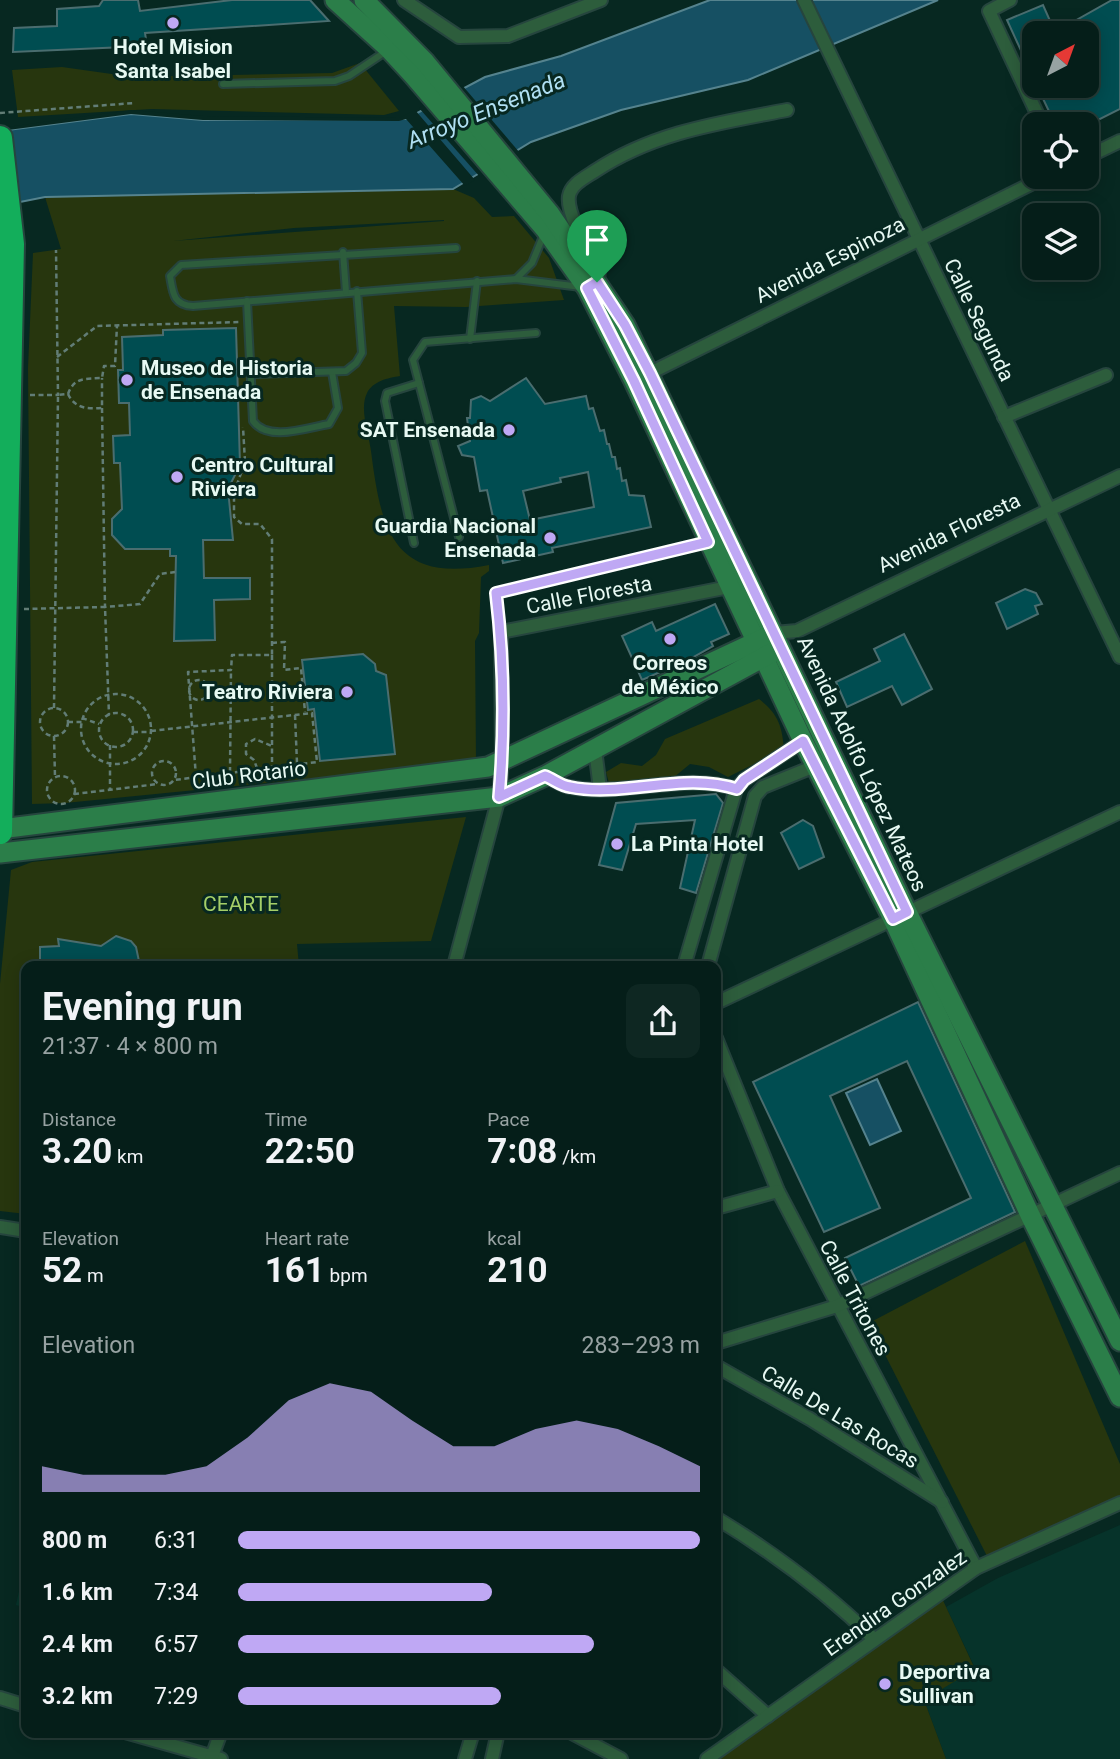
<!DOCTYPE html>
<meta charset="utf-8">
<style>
:root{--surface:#051e19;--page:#0e2722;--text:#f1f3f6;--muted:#97a2a2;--line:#263c38;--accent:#bfa8f4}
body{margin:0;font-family:Roboto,sans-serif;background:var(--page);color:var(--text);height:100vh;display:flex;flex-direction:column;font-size:26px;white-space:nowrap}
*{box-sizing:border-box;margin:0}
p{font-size:23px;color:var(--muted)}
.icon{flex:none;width:38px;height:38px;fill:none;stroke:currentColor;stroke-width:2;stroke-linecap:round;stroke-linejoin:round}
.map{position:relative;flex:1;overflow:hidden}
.side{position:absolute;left:21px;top:961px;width:700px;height:777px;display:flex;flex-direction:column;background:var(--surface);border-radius:14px;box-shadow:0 4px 18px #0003,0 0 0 2px var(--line)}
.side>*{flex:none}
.needle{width:46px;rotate:41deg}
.buttons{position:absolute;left:1022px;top:21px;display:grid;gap:14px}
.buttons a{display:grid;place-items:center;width:77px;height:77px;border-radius:14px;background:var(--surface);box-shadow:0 4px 18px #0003,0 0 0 2px var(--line);font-size:35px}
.pin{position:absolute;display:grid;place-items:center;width:60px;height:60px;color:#fff;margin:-72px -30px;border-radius:50% 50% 50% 0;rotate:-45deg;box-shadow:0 0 7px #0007}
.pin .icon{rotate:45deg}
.round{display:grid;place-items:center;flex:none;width:74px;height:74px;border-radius:14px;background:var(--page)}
.head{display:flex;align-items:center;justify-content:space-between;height:119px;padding:0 21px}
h1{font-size:38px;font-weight:700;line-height:52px}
.metrics{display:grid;grid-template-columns:repeat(3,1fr);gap:10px;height:119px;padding:7px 21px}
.metrics div{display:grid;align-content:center}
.metrics b{font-size:35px;font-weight:700}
.metrics small{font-size:19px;font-weight:400}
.metrics p{font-size:19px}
.chart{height:196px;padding:14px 21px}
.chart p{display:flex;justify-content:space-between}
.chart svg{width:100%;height:126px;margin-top:7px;fill:var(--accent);opacity:.7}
ul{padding:0 21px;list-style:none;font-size:23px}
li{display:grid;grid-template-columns:112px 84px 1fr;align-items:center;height:52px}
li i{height:18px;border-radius:9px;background:var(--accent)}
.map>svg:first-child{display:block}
</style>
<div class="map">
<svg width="1120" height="1759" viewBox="0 0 1120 1759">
<rect width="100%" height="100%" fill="#072821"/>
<g fill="#06332a">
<path d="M1120 1525V1759H946L924 1700 975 1668 946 1607 998 1578Z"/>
<path d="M26 1559V1608L16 1605Z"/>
</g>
<g fill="#27360e" fill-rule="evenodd">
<path d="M360 63 399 111 384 115 152 109 18 117 12 70 62 67 133 77 332 73Z"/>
<path d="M453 189 474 198 492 217 514 216 549 258 564 300 466 307 394 306 400 376C388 378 373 381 367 393 359 409 369 434 371 451 381 530 393 584 489 565V571L481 577 479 633 475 641 476 762 65 803 32 804 28 368 33 253 61 249 45 197ZM444 220V221L173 241 294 228Z"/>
<path d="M759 699C778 714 782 725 784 749L728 777 709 767 690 764 673 778 609 783 606 772 621 763 642 766 656 755 665 739Z"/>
<path d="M466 817 431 941 297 944 299 966H26V1214L0 1211V984L11 870 32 862Z"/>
<path d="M1025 1241 1120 1464V1496L989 1560 869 1323Z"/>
<path d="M940 1594 975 1669 924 1700 946 1759H719Z"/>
</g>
<g fill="#165063" stroke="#55838e" stroke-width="2">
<path d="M710 0H938L748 80 621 110 531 142 453 189 45 197 0 206V131L131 114 203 120 406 119 485 77 561 56Z"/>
<path d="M877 1079 901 1131 870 1145 846 1093Z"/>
</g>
<g fill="#072821">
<path d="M462 85 520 153 480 177 419 108Z"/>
<path d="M131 110 203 116 399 118 415 110 475 180 465 186 406 119 399 121 203 120 131 114 0 131V128Z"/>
</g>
<g fill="#004d51" stroke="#4a6d6f" stroke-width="2" fill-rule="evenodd">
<path d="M103 0H138L140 11 232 0H310L329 21 145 33 147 46 13 52 14 28 57 26V9L99 6Z"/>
<path d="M1112 0H1120V109L1090 124H1055L1037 86H1087V33H1034V79L1007 20 1043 5 1055 32Z"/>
<path d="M236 328 240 465 228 489 233 540H203L204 578H250V599L214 600 215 640 174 641 176 556H170V549H125L112 535V519L122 509 120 463H114L113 436 130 435 129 403H119L118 370H123L122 337 163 335V330Z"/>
<path d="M526 378 545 404 586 396 589 409 593 408 600 431 604 430 607 444H609L612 457H615L617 469 620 468 622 481 626 480 629 495 644 496 651 527 552 548 553 552 503 563 487 490 480 491 474 457 462 455 458 446 470 441 467 418H470L471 400 481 396 490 401ZM588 472 594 507 530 520 523 491 561 482 560 478Z"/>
<path d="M1025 589 1036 593 1042 604 1035 606 1038 614 1007 629 996 603Z"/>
<path d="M715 604 729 634 711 642 713 646 688 660 642 680 622 636 652 622 656 631Z"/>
<path d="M904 634 932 689 902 705 892 686 847 707 836 682 880 661 874 649Z"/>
<path d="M363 654 375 664 376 671 386 675 395 754 320 761 314 709 308 710 302 660Z"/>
<path d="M716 794 723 803 696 893 680 888 695 820 636 824 622 870 599 865 616 803Z"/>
<path d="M803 820 813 826 824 857 799 869 781 833Z"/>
<path d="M116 936 131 941 136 947 140 966H40V947L59 946 58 939 101 946Z"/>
<path d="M918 1002 1015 1212 859 1286 845 1258 971 1198 907 1061 830 1096 880 1208 824 1232 753 1082Z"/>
</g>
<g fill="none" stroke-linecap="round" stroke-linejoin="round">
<defs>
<g id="lane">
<path d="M223 84 335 81 349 76 388 50"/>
<path d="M456 248 181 265 170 276C173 293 173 305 193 306L516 279 581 287"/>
<path d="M343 252 346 292"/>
<path d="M516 279 532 263 544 234"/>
<path d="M247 301 253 421C268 442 306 428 329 424L338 408 332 372"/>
<path d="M470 339 477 281"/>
<path d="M251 374 346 371 356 363 362 353 357 291"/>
<path d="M459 537 413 360 425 342 536 333"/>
<path d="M414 543 385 401 387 393 419 383"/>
<path d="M501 632 497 593 706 543"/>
</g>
<g id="street">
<path d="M404 0 459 37 508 36 601 0"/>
<path d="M804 0 1120 657"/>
<path d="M1010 0 989 11 1042 124"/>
<path d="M1087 157 1120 141"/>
<path d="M598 280 599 270C590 252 566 215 569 196 571 184 586 177 595 171 654 132 719 123 787 110"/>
<path d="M644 376 1045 177"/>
<path d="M1004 417 1106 375"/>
<path d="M774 633 797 631 1120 476"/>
<path d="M595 749 600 789"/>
<path d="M545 776C553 779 562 786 570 787 624 798 684 771 736 789"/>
<path d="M454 966 499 797 502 761 501 632 729 587"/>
<path d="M684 966 736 789 744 780 803 741"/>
<path d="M708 966 755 796 763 787 815 766"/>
<path d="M716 1003 1120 812"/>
<path d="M716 1038 778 1191 976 1568"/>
<path d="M716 1208 778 1191"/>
<path d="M0 1227 26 1231"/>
<path d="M716 1343 837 1306 1120 1173"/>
<path d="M716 1366 810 1419 942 1502"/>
<path d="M716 1518C774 1553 825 1591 874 1639"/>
<path d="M716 1670 768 1716"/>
<path d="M0 1698 26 1706"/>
<path d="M125 1732 221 1759"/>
<path d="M570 1732 621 1759"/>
<path d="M211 1759 221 1732"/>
<path d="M465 1759 473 1732"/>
<path d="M492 1759 498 1732"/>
<path d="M707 1759 976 1568 1120 1503"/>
</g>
<g id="secondary">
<path d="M335 0 389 49 413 75 545 229 587 288 634 381 803 741 893 919 1031 1217 1120 1397"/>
<path d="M364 0 425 62 550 214 625 325 907 912 1120 1341"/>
<path d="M0 829 488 767 764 638"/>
<path d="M0 853 499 797 545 776 775 651"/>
</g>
<path id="highway" d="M0 138 12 244 0 832"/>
</defs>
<use href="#lane" stroke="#26453e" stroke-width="10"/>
<use href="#street" stroke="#26453e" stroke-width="16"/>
<use href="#secondary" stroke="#26453e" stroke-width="23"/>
<use href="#highway" stroke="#26453e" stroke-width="28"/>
<g stroke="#627d76" stroke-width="2.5" stroke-dasharray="5 3.5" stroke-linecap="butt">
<path d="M0 113 134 103"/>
<path d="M57 357 97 326 239 322"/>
<path d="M68 394C75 409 88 409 102 408V378"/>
<path d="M30 395H58L56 250"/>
<path d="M102 408 105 607 140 604 160 574 175 572"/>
<path d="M24 609 105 607 109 715"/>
<path d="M272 643 285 642 284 670 301 668 305 712"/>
<path d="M272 655V766"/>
<circle cx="199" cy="690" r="10"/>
<circle cx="116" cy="729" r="35"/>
<path d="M54 708 58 395 68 394C74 377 85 379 102 378L104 366H115L117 325"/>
<circle cx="54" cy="722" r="14"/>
<circle cx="116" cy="730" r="17"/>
<path d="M295 715 297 763"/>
<path d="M82 718 99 724"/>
<path d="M68 722H82"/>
<path d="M151 731 312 713 317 762 174 780"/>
<path d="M133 732H151"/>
<path d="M54 736 55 777"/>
<path d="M110 745V790"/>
<circle cx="164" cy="773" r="12"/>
<path d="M257 768 254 760 246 754V744L255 739 272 746"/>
<path d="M230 772 231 670"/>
<circle cx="61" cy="790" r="14"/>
<path d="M196 777 188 672 231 670 232 655H272V539L260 524H242L234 517V493L245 462 243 427"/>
<path d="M74 794 158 784"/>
</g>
<use href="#lane" stroke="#2d5d3c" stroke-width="6"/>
<use href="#street" stroke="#2d5d3c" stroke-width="12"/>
<use href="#secondary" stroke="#2b7e49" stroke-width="19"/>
<use href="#highway" stroke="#13ae5b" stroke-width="24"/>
</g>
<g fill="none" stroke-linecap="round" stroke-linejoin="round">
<defs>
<path id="route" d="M597 282 625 325 650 373 907 912 893 919 803 741 744 780 737 789C684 771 624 798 570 787 561 786 553 779 545 776L499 797C505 729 504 660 496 593L708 542 634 381 587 288Z"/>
</defs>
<use href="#route" stroke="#fff" stroke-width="14"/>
<use href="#route" stroke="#bfa8f4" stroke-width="9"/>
</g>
<g fill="#bfa8f4" stroke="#072821" stroke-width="2.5">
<circle cx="173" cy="23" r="7"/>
<circle cx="127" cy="380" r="7"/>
<circle cx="509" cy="430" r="7"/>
<circle cx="177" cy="477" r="7"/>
<circle cx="550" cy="538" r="7"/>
<circle cx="670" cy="639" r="7"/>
<circle cx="347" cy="692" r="7"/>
<circle cx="617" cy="844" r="7"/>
<circle cx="885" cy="1684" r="7"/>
</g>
<g text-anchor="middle" stroke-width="6" stroke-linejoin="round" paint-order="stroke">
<g font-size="21" font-weight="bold" fill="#e7f9f3" stroke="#072821" text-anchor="start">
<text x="173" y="54" text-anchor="middle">Hotel Mision<tspan x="173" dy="24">Santa Isabel</tspan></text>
<text x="141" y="375">Museo de Historia<tspan x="141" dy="24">de Ensenada</tspan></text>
<text x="495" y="437" text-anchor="end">SAT Ensenada</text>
<text x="191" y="472">Centro Cultural<tspan x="191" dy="24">Riviera</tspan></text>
<text x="536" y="533" text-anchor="end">Guardia Nacional<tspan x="536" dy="24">Ensenada</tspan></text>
<text x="670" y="670" text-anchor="middle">Correos<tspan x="670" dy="24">de México</tspan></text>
<text x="333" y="699" text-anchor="end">Teatro Riviera</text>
<text x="631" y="851">La Pinta Hotel</text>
<text x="899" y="1679">Deportiva<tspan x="899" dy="24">Sullivan</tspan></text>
</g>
<g font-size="21" fill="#e7f9f3" stroke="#072821">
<text transform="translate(830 260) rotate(-27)" y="7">Avenida Espinoza</text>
<text transform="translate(979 320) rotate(64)" y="7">Calle Segunda</text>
<text transform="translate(949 533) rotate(-26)" y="7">Avenida Floresta</text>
<text transform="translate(589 595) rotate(-11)" y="7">Calle Floresta</text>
<text transform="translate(862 764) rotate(65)" y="7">Avenida Adolfo López Mateos</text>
<text transform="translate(249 775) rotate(-7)" y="7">Club Rotario</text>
<text transform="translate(855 1298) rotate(62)" y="7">Calle Tritones</text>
<text transform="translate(840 1417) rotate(31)" y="7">Calle De Las Rocas</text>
<text transform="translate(895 1603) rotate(-35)" y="7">Erendira Gonzalez</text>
</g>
<g font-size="21" fill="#a5cf68" stroke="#072821">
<text x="241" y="911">CEARTE</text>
</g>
<g font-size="23" font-style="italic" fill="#afdff2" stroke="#072821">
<text transform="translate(486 110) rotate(-22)" y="8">Arroyo Ensenada</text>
</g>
</g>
</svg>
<div class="buttons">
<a><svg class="needle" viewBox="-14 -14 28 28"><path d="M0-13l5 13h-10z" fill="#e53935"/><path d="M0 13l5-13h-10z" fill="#97a2a2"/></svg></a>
<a><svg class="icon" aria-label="locate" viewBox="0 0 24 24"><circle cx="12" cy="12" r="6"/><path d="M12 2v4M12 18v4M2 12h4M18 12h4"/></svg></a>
<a><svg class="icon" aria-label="layers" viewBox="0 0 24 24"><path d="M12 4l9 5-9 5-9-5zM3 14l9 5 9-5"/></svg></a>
</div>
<div class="pin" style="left:597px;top:282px;background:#1e9e55"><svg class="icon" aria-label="arrive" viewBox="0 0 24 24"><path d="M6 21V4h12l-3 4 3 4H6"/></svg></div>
<section class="side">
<div class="head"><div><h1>Evening run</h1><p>21:37 · 4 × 800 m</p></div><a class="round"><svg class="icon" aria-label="share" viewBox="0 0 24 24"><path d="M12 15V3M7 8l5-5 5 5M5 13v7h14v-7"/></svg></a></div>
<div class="metrics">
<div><p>Distance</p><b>3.20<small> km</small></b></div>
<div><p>Time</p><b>22:50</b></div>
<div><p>Pace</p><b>7:08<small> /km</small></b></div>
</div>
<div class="metrics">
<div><p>Elevation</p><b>52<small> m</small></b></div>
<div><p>Heart rate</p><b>161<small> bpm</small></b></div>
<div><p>kcal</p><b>210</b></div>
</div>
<div class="chart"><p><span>Elevation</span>283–293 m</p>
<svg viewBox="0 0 160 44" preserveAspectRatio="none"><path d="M0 44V35L10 38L20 38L30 38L40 35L50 25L60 12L70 6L80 9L90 19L100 28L110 28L120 22L130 19L140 22L150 28L160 35V44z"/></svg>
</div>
<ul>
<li><b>800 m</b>6:31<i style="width:100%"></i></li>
<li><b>1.6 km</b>7:34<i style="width:55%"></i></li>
<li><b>2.4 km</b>6:57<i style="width:77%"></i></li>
<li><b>3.2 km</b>7:29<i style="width:57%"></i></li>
</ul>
</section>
</div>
